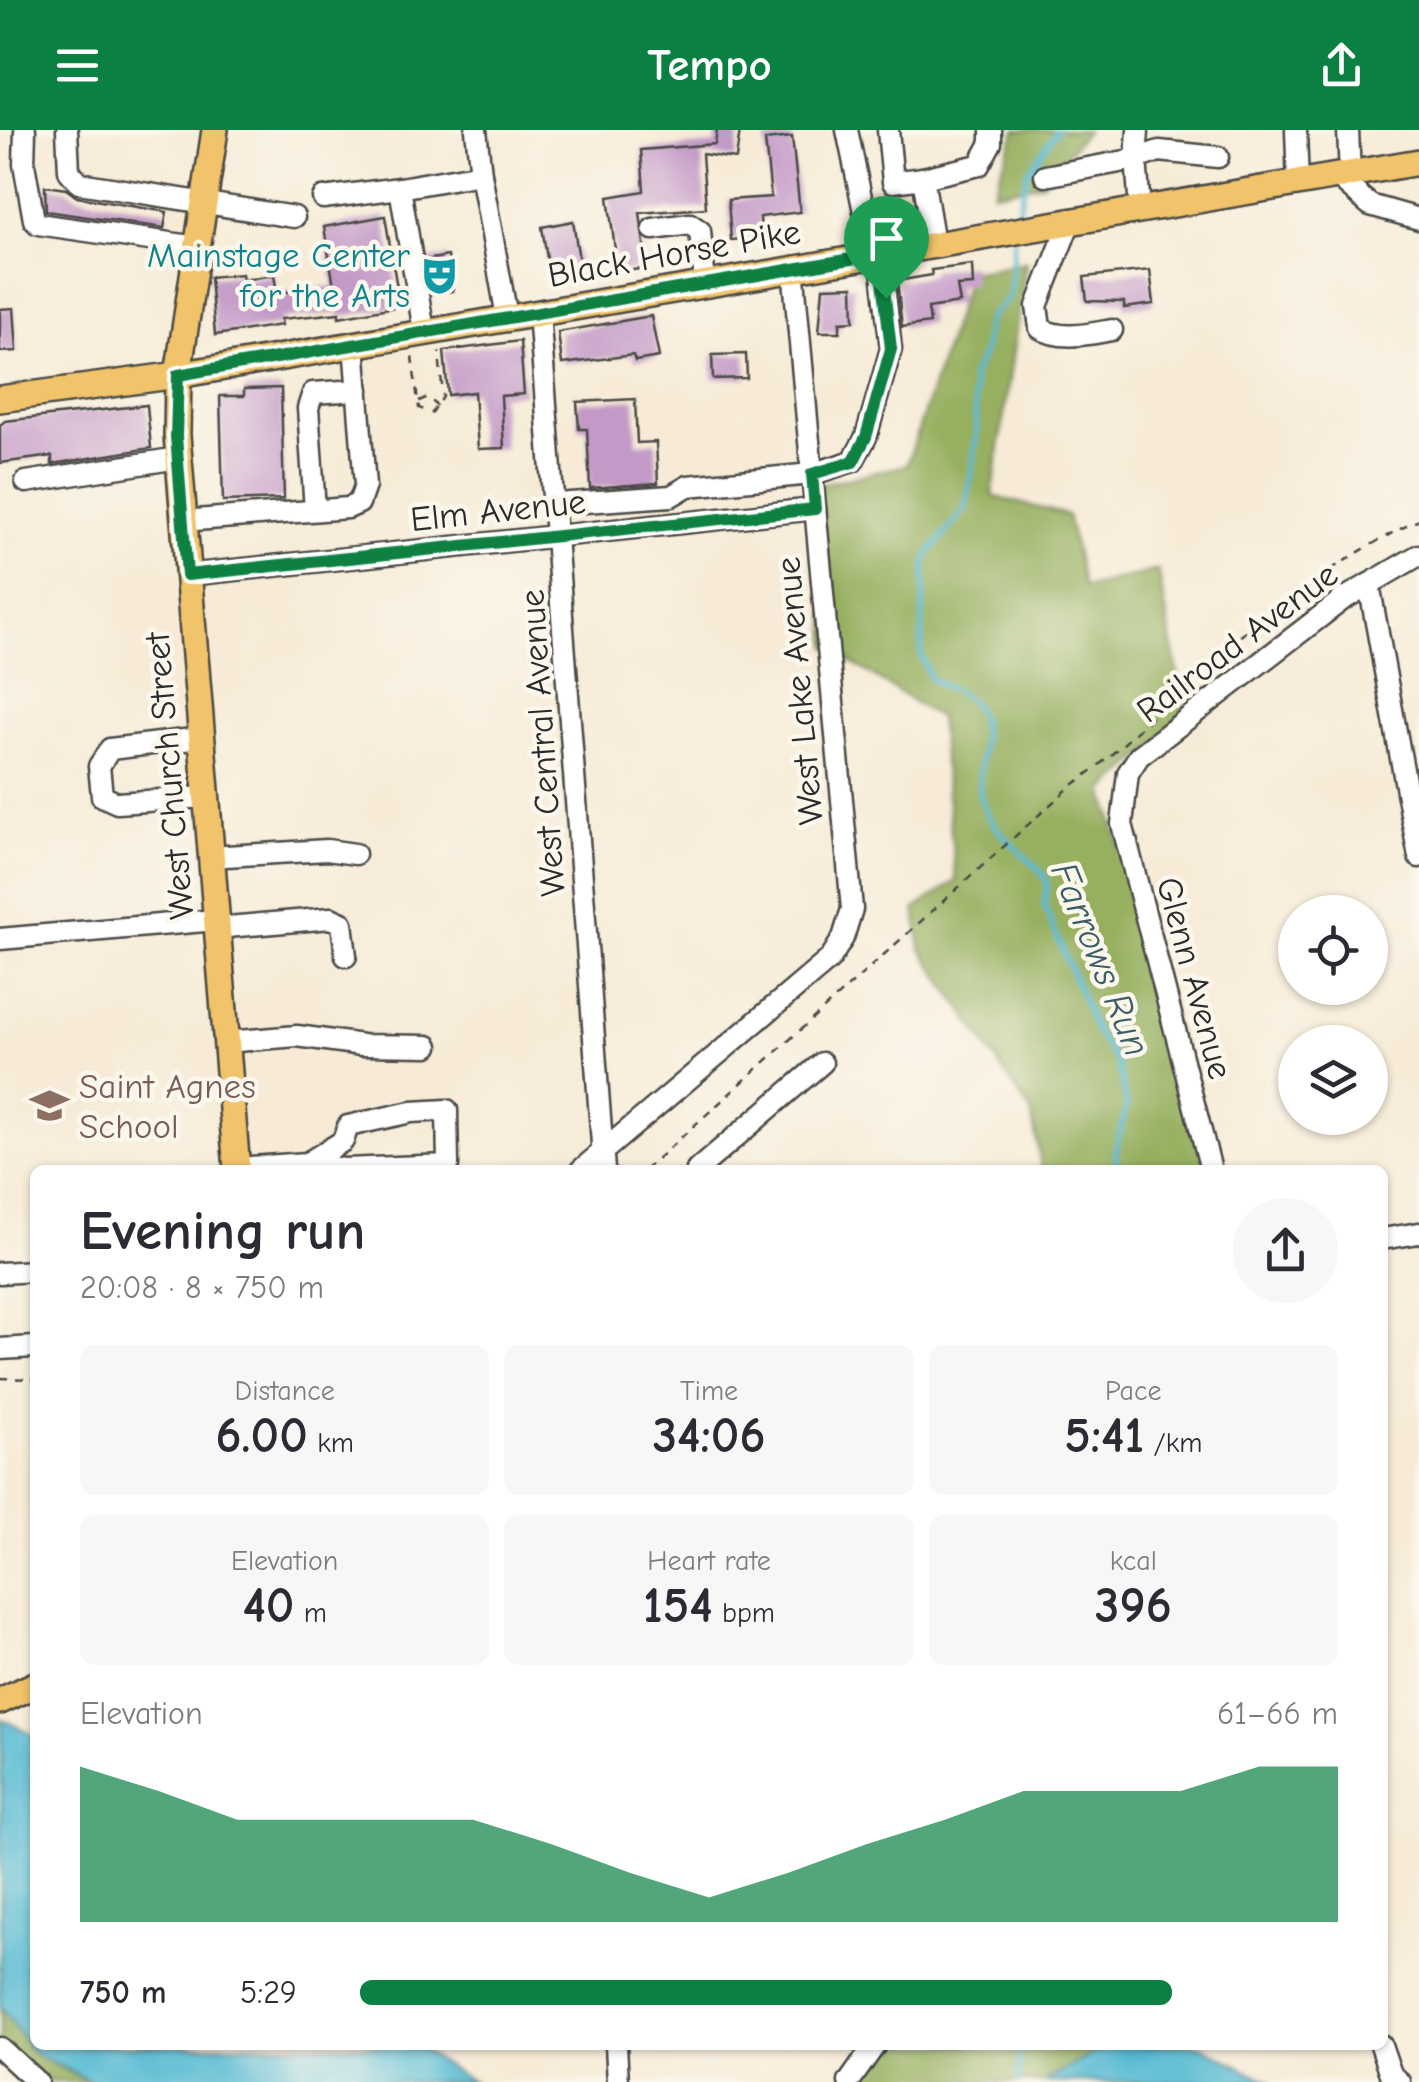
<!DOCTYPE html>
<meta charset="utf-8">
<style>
:root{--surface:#fff;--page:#f7f7f7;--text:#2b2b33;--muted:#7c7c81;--accent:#0b8043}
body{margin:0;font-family:"Comic Neue",sans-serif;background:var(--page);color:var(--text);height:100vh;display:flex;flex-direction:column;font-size:38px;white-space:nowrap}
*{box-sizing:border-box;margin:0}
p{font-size:32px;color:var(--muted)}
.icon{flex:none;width:55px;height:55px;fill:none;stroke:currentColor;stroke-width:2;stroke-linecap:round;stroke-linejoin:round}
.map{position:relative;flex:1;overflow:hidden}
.panel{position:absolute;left:30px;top:1035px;width:1358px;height:885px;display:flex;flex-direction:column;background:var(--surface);border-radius:15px;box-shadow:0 2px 8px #0004}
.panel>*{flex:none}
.tools{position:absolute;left:1278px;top:765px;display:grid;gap:20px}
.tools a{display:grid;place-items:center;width:110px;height:110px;border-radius:50%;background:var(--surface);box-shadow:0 2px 8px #0004;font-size:50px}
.pin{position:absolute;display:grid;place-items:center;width:85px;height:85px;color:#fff;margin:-102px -42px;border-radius:50% 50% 50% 0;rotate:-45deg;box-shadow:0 0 10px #0007}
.pin .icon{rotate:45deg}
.round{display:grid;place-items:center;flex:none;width:105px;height:105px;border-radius:52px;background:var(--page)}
.overview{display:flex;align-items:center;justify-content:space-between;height:170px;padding:0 50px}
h1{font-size:55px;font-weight:700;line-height:75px}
.figures{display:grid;grid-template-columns:repeat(3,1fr);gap:15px;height:170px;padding:10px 50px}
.figures div{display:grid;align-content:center;border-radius:15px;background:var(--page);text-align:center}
.figures b{font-size:50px;font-weight:700}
.figures small{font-size:28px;font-weight:400}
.figures p{font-size:28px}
.chart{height:280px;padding:20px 50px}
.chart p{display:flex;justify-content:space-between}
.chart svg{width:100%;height:180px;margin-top:10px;fill:var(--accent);opacity:.7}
ul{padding:0 50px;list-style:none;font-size:32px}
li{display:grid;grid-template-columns:160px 120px 1fr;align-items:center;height:75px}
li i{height:25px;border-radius:12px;background:var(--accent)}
header{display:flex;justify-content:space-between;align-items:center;height:130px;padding:0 50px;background:var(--accent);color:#fff;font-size:45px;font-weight:700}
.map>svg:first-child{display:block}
</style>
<header><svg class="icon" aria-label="menu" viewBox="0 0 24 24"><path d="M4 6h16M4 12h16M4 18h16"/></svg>Tempo<svg class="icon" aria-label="share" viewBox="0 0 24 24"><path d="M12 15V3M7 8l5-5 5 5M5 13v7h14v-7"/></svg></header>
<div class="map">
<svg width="1419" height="1952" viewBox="0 0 1419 1952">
<rect width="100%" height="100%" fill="#fbf7ec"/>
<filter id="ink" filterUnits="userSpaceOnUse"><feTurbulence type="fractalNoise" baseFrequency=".01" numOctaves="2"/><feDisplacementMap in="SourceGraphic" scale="20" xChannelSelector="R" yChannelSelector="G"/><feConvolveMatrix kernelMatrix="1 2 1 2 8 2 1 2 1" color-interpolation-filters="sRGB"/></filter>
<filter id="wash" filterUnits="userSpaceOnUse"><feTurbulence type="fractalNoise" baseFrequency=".0048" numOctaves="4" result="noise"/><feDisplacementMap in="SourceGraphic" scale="40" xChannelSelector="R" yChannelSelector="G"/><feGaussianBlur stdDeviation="2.25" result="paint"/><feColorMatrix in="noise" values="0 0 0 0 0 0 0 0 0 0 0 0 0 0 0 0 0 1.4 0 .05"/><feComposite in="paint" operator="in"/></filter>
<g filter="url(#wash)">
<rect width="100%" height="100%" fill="#f7ebd7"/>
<g fill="#97b061" stroke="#616e46" stroke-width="2.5">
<path d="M1016 0H1087L1042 53 993 62Z"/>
<path d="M1026 132 992 366 1067 385 1084 458 1158 440 1186 586 1104 661 1216 1040H1042L1031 982 921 819 915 779 956 751 939 588 828 517 817 355 907 335 970 142Z"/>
<path d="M0 1838 34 1924 89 1952H18L0 1923Z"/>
<path d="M883 1915H1182L1223 1952H858Z"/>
</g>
<g fill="#55bad3" stroke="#40727f" stroke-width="2.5">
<path d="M2 1589 35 1606V1915H415L472 1952H92L34 1924 0 1877Z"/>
<path d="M1107 1915H1199L1271 1952H1045Z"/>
</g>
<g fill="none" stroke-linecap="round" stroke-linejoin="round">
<g stroke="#55bad3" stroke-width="5">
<path d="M1015 94 1027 43 1057 0"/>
<path d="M1014 110 1010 166 988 189 983 223 972 246 977 302 966 378 928 425 925 437 921 524 930 548C943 558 959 559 971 572 997 600 968 645 985 679 997 705 1024 723 1043 744L1047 754 1044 775 1096 902 1117 933 1127 975 1116 1018V1040"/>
<path d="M1019 1952 1020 1915"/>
</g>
</g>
<g id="blocks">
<g fill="#c39ac7">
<path d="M717 0H740L736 29 702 24 706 78 640 83 647 138 618 142 608 67 644 61 641 20 715 14Z"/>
<path d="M792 7 800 82 760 87 761 108 731 110 728 70 771 67 765 10Z"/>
<path d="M45 56 66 59 77 67 167 82 164 98 46 81Z"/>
<path d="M385 86 400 176 339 187V183L281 189 282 195 215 205 210 147 242 144 243 150 274 145 277 163 334 156 324 97Z"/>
<path d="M573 91 582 149 551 154 542 97Z"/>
<path d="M448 126 453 161 432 164 426 130Z"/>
<path d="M972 135 973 155 957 156 960 173 928 178 930 193 902 197 897 151 932 145 931 140Z"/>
<path d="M1150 140 1154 174 1124 178V172L1087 171 1084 147Z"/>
<path d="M853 156 854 191 840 192V202H819L823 157Z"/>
<path d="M14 178 17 221 0 222V179Z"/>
<path d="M651 186 659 227 635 231 633 225 562 234 558 202Z"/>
<path d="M520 211 524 264 501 266 504 318 478 319 474 262 448 265 444 221Z"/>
<path d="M746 224 747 248 713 249 712 225Z"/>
<path d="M281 258 284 369 223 371 220 266H244V259Z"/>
<path d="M635 269 637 313 656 312 658 353 590 358 587 299H579L577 272Z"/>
<path d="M147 275 151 318 52 334V326L0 333V295L5 291Z"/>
</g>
</g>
</g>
<g filter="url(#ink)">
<use href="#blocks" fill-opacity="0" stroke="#4a4845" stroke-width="2.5"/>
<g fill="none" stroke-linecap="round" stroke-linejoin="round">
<defs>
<g id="minor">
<path d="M25 0 24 34 34 90 38 94 198 117"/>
<path d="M67 0 69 41 79 53 294 87"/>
<path d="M476 0 481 44"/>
<path d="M847 0 873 125"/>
<path d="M888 0 893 52 923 48 934 113"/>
<path d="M1138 0 1136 29 1159 21 1218 27"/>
<path d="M1296 0 1298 55"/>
<path d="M1348 0 1350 46"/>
<path d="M1045 46 1136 29 1140 79"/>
<path d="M923 48 979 35 991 13V0"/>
<path d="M1339 48 1370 75 1419 89"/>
<path d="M323 68 400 58"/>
<path d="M1071 89 1037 176 1040 198C1060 211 1089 204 1112 200"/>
<path d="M653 99 690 94 700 101 705 153"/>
<path d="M539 182 604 1040"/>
<path d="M424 201 400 58 481 44 507 187"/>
<path d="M26 352 178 328"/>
<path d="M556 374 671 366 688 356 812 344 853 331 866 307 891 219 880 123"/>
<path d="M315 380 308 278 313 263 358 260"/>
<path d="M183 391 348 378 359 373 365 356 354 214"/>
<path d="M187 445 815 379"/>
<path d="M1369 454 1419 727"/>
<path d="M201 608 110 619 99 636 102 666 117 673 205 667"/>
<path d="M210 727 327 720 355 724"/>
<path d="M216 798 331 788 342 793 346 826"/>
<path d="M0 809 216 790"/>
<path d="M226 912 297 906 362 915 428 916"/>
<path d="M237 1038 307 1033 344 1039 448 1035 447 980 411 982 348 996 343 1011 307 1033"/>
<path d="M581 1040 830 829 843 808 852 779 793 137"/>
<path d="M697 1040 822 933"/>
<path d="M1211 1040 1122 694 1128 643 1139 626 1342 470 1419 425"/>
<path d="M1382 1109 1419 1103"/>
<path d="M0 1143 35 1141"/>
<path d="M0 1219 35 1217"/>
<path d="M616 1915 618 1952"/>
<path d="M1381 1915 1391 1944 1400 1952"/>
<path d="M0 1918 37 1952"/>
<path d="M849 1952 875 1915"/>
</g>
<g id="major">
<path d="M215 0 178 245 177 305 237 1040"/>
<path d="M0 269 178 245 1419 32"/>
<path d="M0 1571 35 1555"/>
</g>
</defs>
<use href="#minor" stroke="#4a4845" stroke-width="25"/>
<use href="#major" stroke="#4a4845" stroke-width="30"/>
<g stroke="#4a4845" stroke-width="2.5" stroke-dasharray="8 8" stroke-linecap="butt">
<path d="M412 227 419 278 432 283 443 267 439 222"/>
<path d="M419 271 428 267 437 276"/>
<path d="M645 1040 1071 656C1120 623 1159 577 1203 538 1261 486 1348 422 1419 390"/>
<path d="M0 1248 35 1249"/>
</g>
<use href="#minor" stroke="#fff" stroke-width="20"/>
<use href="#major" stroke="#f1c36a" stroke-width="25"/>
</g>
</g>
<g fill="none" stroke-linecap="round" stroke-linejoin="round" filter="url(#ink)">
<defs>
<path id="route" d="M880 124 891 219 866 307 853 332 812 344 815 379 187 445 176 306 178 245Z"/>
</defs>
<use href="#route" stroke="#fff" stroke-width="20"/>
<use href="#route" stroke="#0b8043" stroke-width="12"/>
</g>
<defs>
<symbol id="theatre-bare" viewBox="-9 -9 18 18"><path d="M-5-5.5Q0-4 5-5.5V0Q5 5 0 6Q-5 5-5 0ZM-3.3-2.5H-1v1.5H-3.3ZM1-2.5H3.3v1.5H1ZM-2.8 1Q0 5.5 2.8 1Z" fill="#0f9aa8" stroke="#fbf7ec" stroke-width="2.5" paint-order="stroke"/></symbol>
<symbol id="school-bare" viewBox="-9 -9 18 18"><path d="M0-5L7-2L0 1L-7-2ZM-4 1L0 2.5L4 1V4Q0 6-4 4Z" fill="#8d6e63" stroke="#fbf7ec" stroke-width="2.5" paint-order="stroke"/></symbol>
</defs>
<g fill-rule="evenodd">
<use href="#theatre-bare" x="412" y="118" width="55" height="55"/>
<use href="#school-bare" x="22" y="948" width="55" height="55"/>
</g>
<g text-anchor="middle" stroke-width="9" stroke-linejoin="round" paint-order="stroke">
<g font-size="35" fill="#2b2b2b" stroke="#fbf7ec">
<text transform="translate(674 123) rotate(-10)" y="12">Black Horse Pike</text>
<text transform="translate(498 380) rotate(-6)" y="12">Elm Avenue</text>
<text transform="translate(1237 512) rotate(-37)" y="12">Railroad Avenue</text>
<text transform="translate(799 561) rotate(-95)" y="12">West Lake Avenue</text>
<text transform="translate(542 613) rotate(-94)" y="12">West Central Avenue</text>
<text transform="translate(169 646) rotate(-95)" y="12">West Church Street</text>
<text transform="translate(1195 848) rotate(75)" y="12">Glenn Avenue</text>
</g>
<g font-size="35" fill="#0d838f" stroke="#fbf7ec" text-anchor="end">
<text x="410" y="137">Mainstage Center<tspan x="410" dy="40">for the Arts</tspan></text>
</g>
<g font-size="35" fill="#785e54" stroke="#fbf7ec" text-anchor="start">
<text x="79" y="968">Saint Agnes<tspan x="79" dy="40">School</tspan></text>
</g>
<g font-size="38" font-style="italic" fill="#3a5d66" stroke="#fbf7ec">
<text transform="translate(1101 829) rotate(68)" y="13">Farrows Run</text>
</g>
</g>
</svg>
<div class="tools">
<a><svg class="icon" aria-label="locate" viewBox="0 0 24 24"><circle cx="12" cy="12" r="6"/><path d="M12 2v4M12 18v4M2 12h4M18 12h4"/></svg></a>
<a><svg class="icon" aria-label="layers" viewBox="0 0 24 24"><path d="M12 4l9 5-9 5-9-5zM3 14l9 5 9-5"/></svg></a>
</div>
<div class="pin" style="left:886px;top:168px;background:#1e9e55"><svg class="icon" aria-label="arrive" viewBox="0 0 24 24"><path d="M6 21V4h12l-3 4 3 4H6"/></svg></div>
<section class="panel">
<div class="overview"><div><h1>Evening run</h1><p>20:08 · 8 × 750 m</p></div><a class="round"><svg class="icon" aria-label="share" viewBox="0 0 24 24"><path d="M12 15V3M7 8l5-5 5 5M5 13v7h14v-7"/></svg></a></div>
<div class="figures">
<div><p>Distance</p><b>6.00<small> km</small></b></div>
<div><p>Time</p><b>34:06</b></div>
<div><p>Pace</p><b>5:41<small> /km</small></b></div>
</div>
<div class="figures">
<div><p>Elevation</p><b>40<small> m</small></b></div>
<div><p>Heart rate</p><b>154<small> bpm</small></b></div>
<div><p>kcal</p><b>396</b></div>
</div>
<div class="chart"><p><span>Elevation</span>61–66 m</p>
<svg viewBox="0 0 160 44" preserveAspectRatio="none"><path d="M0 44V6L10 12L20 19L30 19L40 19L50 19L60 25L70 32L80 38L90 32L100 25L110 19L120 12L130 12L140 12L150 6L160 6V44z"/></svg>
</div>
<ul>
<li><b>750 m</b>5:29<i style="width:83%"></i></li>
</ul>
</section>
</div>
